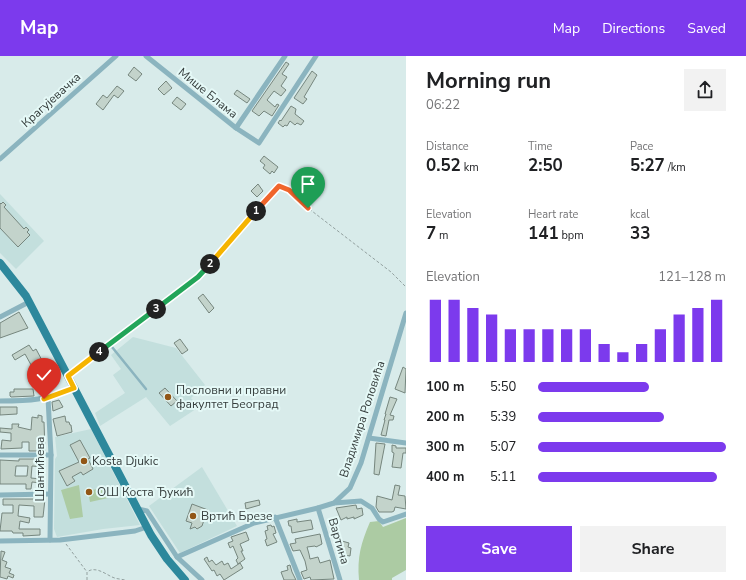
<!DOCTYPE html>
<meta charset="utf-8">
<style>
:root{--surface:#fff;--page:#f2f2f2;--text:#202124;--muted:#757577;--accent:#7c3aed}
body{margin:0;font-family:"Nunito Sans",sans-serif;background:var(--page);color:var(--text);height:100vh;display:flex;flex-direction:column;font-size:15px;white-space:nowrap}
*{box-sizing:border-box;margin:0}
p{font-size:13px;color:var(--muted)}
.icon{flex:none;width:22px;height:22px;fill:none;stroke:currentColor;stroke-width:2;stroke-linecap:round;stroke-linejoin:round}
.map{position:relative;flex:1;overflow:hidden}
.panel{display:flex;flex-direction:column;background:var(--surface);width:340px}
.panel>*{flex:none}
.pin{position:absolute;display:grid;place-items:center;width:34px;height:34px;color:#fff;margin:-41px -17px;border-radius:50% 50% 50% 0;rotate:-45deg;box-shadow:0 0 4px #0007}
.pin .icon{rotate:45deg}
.km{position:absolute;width:20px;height:20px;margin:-10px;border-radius:50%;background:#222;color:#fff;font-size:11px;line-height:20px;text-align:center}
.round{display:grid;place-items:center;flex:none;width:42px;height:42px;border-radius:0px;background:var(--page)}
.head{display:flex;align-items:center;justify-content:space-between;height:68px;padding:0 20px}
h1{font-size:22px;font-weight:700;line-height:30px}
.stats{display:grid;grid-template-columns:repeat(3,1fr);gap:6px;height:68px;padding:4px 20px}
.stats div{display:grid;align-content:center}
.stats b{font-size:17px;font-weight:700}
.stats small{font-size:11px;font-weight:400}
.stats p{font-size:11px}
.chart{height:112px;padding:8px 20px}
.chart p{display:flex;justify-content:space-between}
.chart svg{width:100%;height:72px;margin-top:4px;stroke:var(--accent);stroke-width:6}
.cta{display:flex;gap:8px;margin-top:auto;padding:8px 20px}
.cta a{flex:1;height:46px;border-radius:0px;background:var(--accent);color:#fff;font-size:16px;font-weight:700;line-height:46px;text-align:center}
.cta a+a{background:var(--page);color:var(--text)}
ul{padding:0 20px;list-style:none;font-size:13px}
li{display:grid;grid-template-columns:64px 48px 1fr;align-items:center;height:30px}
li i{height:10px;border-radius:5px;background:var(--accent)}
header{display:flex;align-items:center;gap:24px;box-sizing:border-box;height:56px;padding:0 20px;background:var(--accent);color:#fff}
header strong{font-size:19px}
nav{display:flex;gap:22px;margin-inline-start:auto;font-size:14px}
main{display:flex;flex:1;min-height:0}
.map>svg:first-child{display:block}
</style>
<header>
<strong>Map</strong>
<nav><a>Map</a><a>Directions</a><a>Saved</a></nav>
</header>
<main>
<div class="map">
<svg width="406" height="524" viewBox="0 0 406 524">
<rect width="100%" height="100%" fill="#d8ebea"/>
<g fill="#c3dfdd">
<path d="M0 138 44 185 16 213 0 197Z"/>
<path d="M133 281 176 292 205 329 191 342 199 351 170 370 146 341 100 370 95 357 125 337 113 319 121 313 111 299Z"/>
<path d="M91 373 140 469 103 473 57 481 54 473 55 403 57 400 55 381Z"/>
<path d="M202 411 237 470 180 497 149 450Z"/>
</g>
<g fill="#accba3">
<path d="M79 429 83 461 70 463 61 434Z"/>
<path d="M106 431 108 442 90 446 88 435Z"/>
<path d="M406 462V514L392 522V524H359C357 501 361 487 370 466L379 465 383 471Z"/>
</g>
<g fill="#c3d3cb" stroke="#76867e" fill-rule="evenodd">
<path d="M286 6 289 8 282 18 287 21 281 30 286 34 281 40 274 35 267 44 275 51 277 48 279 49 272 60 264 55 259 60 252 55Z"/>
<path d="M134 11 142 18 136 25 128 19Z"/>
<path d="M312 15 317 19 304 41 307 43 303 48 294 42Z"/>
<path d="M166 25 172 32 164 39 158 33Z"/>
<path d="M117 30 124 35 118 42 114 39 103 54 96 48 103 39 107 42Z"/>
<path d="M237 34 250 43 247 47 234 38Z"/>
<path d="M177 41 186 48 181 54 172 47Z"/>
<path d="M291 50 296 53 295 58 304 65 301 69 297 67 295 69 290 65 287 70 285 69 283 71 278 67 280 64 281 65Z"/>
<path d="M264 100 278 111 274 117 272 115 270 118 263 112 265 109 260 105Z"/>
<path d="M258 128 263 135 257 141 251 135Z"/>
<path d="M3 146 6 149 4 151 24 173 26 171 29 174 27 176 30 179 18 191 0 172V147L1 148Z"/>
<path d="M203 238 214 252 209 257 198 242Z"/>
<path d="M19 256 28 272 0 282V267Z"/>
<path d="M180 283 188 294 182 298 174 287Z"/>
<path d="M29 289 33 295 36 293 45 310 35 316 25 298 15 304 12 299Z"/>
<path d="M403 311 406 313 405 337 395 333Z"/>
<path d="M165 332 177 345 171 350 159 337Z"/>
<path d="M14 333H33L34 340 11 341 10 340V336H14Z"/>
<path d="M390 341 397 343 390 359 394 360 393 364H389L386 380 381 379 385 364H384L386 358H385Z"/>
<path d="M59 344 63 351 53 355 52 346Z"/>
<path d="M0 351H17V358L0 359Z"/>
<path d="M38 359 42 360V366H44L45 395H29V386H22V392L1 393 2 384 11 385V377L0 376V372L12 373V368H19L18 371 31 374 32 361 38 362Z"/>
<path d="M65 360 66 366H69L70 369H71L72 376 57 380 53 363Z"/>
<path d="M80 384 90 402 88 403 93 413 83 419 81 416 72 421 75 425 67 430 59 415 79 406 70 389Z"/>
<path d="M376 387 385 388 379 419 374 418Z"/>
<path d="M392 389 396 390V392H406V397H403L401 412 392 411 394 397 392 396Z"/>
<path d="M19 403H43L44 405 43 411 32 410 31 422 41 423V427L32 426 31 433H26V428H0V404L19 405ZM16 410H28L27 420H15Z"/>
<path d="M395 429 400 430 398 439 405 440 406 453 395 451 394 455 392 456H379L376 451 377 440 392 444Z"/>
<path d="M3 443H45L43 461H34V450L19 449 18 460 30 462 29 467 20 465 19 473H40V479L23 480V477H13L12 475H0L2 457H13V449H3Z"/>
<path d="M259 444 260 449 246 453 245 447Z"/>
<path d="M192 448 208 454 206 465 204 464 202 470 197 473 195 471 190 473 192 467 186 465Z"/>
<path d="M356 449 357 453 362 452 363 459 354 463V461L347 463V461L341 464 336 452Z"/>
<path d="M297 463V466L311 464 313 473 292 477 291 470H289L288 465Z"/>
<path d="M271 469 272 471 274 470 276 477 273 478 277 486 267 490 265 484 267 483 265 475 268 474 267 470Z"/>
<path d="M246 476 249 484 240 488 243 495H241L245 503 238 508 236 504 238 502 233 490 230 492 228 487 233 485 231 481Z"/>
<path d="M320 478 322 488 316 491 315 490 307 491 309 498 310 503 318 501 320 507 330 504 334 523 311 524 310 521 304 523 301 516 307 514 305 505 300 494 293 495 290 488 296 487 295 483Z"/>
<path d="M342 485 349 487 348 491 351 492 350 500 344 499 345 494 340 493Z"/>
<path d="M1 495 5 496 2 504 7 506 5 511 11 513 9 517 14 519 13 522 8 520 7 523 0 521Z"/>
<path d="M207 501 209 506 212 504 216 509 222 505 224 509 228 507 231 513 240 507 243 512 224 524 220 518 217 520 214 514 212 515 204 503Z"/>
<path d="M290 509 292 516 296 524H284L281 516 288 514 287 510Z"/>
</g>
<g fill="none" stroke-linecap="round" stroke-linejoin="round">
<g stroke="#93a1a0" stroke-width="1" stroke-dasharray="3 2" stroke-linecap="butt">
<path d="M291 136 308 152 391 216 406 231"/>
<path d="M66 488 87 516"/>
<path d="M87 524V516C95 510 104 517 112 521 116 523 121 523 125 524"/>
</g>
<g stroke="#8bb4bf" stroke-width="2.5">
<path d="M108 290 198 221 279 130 289 134"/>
<path d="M69 319 106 291H112L146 333"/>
</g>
<g stroke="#8bb4bf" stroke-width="5">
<path d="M146 0 236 72 259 87 316 0"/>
<path d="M236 72 285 0"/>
<path d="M0 103 116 0"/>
<path d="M0 261 29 246"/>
<path d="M48 342 51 399 50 484"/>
<path d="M0 345C31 345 46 344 74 332"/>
<path d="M369 382 406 387"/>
<path d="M0 399H51"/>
<path d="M0 439 50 438"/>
<path d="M334 447 361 445 372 452 379 463 383 466 406 458"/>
<path d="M318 452 340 524"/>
<path d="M138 453 147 455 177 501 202 524"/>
<path d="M275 461 300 524"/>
<path d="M0 485 60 484 135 475 147 471"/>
<path d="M177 501 254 467 318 452 334 447 350 432 361 407 406 257"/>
</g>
<path stroke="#2d889c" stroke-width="8" d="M0 207 26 240 151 479 167 503 185 524"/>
</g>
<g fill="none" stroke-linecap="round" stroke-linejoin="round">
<defs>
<path id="split-1" d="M256 155 279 130 289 134 308 152"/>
<path id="split-2" d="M210 208 256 155"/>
<path id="split-3" d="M156 253 198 221 210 208"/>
<path id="split-4" d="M99 296 156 253"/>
<path id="split-5" d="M44 343 74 332 68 320 99 296"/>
</defs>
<use href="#split-1" stroke="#fff" stroke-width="8"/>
<use href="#split-2" stroke="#fff" stroke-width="8"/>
<use href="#split-3" stroke="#fff" stroke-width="8"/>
<use href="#split-4" stroke="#fff" stroke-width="8"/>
<use href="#split-5" stroke="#fff" stroke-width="8"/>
<use href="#split-1" stroke="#f0652b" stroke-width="5"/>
<use href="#split-2" stroke="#f5b400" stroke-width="5"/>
<use href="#split-3" stroke="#22a559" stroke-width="5"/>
<use href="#split-4" stroke="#22a559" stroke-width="5"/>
<use href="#split-5" stroke="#f5b400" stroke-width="5"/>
</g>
<g fill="#925616" stroke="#e5f9f7" stroke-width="1.5">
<circle cx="168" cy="341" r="4"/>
<circle cx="84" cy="405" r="4"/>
<circle cx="89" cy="436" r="4"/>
<circle cx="193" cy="460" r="4"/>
</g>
<g text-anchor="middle" stroke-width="4" stroke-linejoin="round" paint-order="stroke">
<g font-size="12" fill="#353d3c" stroke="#e5f9f7">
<text transform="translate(208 37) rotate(39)" y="4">Мише Блама</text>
<text transform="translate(51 44) rotate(-42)" y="4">Крагујевачка</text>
<text transform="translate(362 363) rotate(-72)" y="4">Владимира Роловића</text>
<text transform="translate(40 413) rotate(-90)" y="4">Шантићева</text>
<text transform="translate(339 485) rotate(74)" y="4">Вартина</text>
</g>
<g font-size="12" fill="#353d3c" stroke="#e5f9f7" text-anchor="start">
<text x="176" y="338">Пословни и правни<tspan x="176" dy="14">факултет Београд</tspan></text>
<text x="92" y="409">Kosta Djukic</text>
<text x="97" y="440">ОШ Коста Ђукић</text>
<text x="201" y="464">Вртић Брезе</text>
</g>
</g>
</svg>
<div class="pin" style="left:308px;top:152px;background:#1e9e55"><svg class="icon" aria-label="arrive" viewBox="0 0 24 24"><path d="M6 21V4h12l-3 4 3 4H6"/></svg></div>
<div class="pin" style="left:44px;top:343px;background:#d93025"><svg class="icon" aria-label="check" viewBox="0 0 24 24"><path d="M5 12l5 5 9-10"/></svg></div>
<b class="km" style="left:256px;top:155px">1</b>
<b class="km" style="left:210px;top:208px">2</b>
<b class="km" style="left:156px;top:253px">3</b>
<b class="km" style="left:99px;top:296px">4</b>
</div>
<section class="panel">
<div class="head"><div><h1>Morning run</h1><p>06:22</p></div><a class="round"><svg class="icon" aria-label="share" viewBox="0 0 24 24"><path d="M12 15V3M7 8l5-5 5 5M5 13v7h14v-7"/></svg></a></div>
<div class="stats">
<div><p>Distance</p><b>0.52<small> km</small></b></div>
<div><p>Time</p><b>2:50</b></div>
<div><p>Pace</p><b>5:27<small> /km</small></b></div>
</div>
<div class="stats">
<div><p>Elevation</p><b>7<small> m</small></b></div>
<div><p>Heart rate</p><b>141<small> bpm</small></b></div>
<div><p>kcal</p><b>33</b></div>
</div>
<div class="chart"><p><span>Elevation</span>121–128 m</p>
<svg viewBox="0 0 160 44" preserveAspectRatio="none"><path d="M5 44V6M15 44V6M25 44V11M35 44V15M45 44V24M55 44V24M65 44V24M75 44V24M85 44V24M95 44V33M105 44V38M115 44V33M125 44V24M135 44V15M145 44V11M155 44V6"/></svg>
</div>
<ul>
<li><b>100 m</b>5:50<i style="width:59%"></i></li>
<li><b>200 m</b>5:39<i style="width:67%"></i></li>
<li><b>300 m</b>5:07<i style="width:100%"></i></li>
<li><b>400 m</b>5:11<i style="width:95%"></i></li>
</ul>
<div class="cta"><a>Save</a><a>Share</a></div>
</section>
</main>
